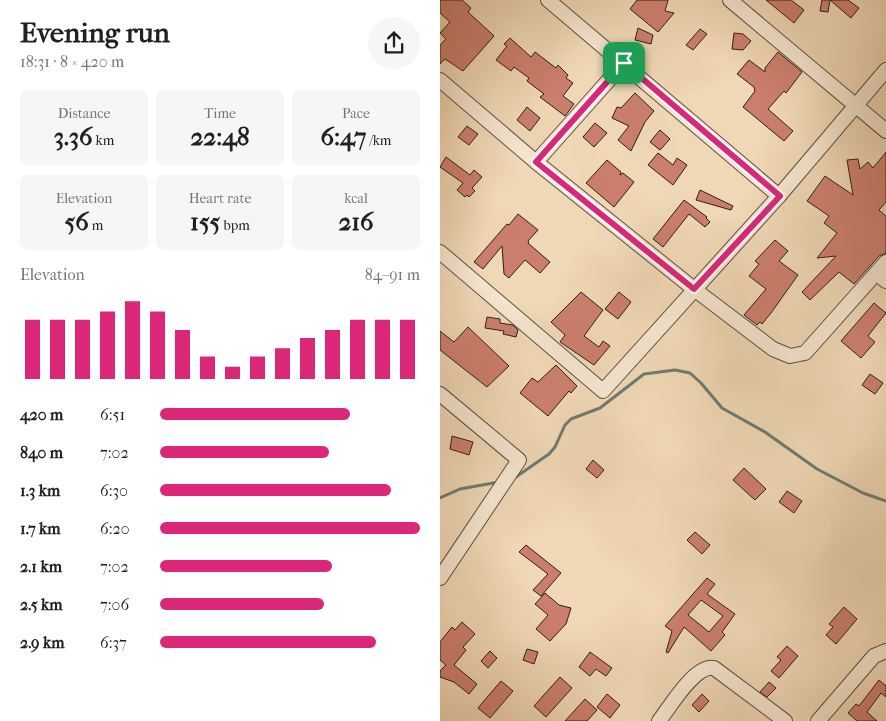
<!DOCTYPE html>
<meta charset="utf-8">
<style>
:root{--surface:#fff;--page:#f6f6f6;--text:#202124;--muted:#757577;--accent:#db2777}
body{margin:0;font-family:"IM FELL French Canon",serif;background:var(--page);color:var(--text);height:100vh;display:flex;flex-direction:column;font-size:19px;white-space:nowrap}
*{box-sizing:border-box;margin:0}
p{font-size:16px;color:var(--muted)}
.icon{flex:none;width:28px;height:28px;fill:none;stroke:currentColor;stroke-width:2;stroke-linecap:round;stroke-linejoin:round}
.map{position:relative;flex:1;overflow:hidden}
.sheet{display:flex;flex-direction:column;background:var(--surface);width:440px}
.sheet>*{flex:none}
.pin{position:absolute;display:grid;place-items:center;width:42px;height:42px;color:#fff;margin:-21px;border-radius:10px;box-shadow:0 2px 8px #0006}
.round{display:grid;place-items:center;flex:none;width:52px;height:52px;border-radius:26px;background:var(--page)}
.summary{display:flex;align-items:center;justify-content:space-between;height:85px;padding:0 20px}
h1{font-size:28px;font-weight:700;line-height:38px}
.metrics{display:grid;grid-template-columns:repeat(3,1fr);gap:8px;height:85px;padding:5px 20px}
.metrics div{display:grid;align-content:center;border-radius:8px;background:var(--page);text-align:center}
.metrics b{font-size:25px;font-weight:700}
.metrics small{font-size:14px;font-weight:400}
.metrics p{font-size:14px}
.chart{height:140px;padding:10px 20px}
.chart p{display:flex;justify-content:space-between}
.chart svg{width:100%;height:90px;margin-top:5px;stroke:var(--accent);stroke-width:6}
ul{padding:0 20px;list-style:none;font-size:16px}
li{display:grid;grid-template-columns:80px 60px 1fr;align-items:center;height:38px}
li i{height:12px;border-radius:6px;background:var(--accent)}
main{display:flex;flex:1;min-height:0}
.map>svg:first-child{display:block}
</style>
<main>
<section class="sheet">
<div class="summary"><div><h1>Evening run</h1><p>18:31 · 8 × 420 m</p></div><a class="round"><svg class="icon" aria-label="share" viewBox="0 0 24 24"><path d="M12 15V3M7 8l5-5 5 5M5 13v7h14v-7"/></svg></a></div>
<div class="metrics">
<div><p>Distance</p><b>3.36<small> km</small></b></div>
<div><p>Time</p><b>22:48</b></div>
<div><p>Pace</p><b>6:47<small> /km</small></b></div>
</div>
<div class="metrics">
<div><p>Elevation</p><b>56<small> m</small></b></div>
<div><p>Heart rate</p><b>155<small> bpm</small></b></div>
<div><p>kcal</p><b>216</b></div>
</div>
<div class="chart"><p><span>Elevation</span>84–91 m</p>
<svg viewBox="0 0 160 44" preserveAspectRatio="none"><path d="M5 44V15M15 44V15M25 44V15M35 44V11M45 44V6M55 44V11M65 44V20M75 44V33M85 44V38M95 44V33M105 44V29M115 44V24M125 44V20M135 44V15M145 44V15M155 44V15"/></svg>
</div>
<ul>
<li><b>420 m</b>6:51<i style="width:73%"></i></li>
<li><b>840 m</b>7:02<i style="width:65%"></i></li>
<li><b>1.3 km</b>6:30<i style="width:89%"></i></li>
<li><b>1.7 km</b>6:20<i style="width:100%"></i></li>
<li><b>2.1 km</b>7:02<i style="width:66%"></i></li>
<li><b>2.5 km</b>7:06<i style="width:63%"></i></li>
<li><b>2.9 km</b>6:37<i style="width:83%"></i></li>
</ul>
</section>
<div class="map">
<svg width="446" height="721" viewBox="0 0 446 721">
<rect width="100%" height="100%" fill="#f0d7b5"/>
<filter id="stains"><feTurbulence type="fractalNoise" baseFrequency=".004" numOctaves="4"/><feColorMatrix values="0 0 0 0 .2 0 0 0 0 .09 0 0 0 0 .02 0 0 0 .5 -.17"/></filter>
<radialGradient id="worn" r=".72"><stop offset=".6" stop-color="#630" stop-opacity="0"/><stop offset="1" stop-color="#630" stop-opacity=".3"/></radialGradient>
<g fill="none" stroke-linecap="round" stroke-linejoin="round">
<g stroke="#6d7c73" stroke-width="3">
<path d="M73 479 109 454 115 447 125 425 131 419 160 408 204 374 235 370 250 373 261 383 282 408 325 432 377 469 423 493 446 501"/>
<path d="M0 498 20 489 59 482"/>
</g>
</g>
<g fill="#cc7e6d" stroke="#2a2019" fill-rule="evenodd">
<path d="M0 0H22L31 8 28 12 54 36 23 71 5 59 0 64V45L6 39 0 33 10 22 0 13Z"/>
<path d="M197 0H228L225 11 234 13 218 32 190 9Z"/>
<path d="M326 0H351L364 10 354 23Z"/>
<path d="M382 0H408L419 8 411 18 390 0 388 12 380 11Z"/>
<path d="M198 28 213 35 211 44 195 40Z"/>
<path d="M260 29 267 34 253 50 246 45Z"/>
<path d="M294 33 303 34 311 41 303 50 292 49Z"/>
<path d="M70 38 91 57 95 52 116 68 118 65 128 75 126 78 133 83 123 96 134 104 125 116 100 97 104 94 87 81 89 78 74 67 71 71 56 60 67 46 64 44Z"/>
<path d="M338 52 362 72 346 93 344 91 328 109 353 131 344 141 303 107 315 91 314 87 297 74 309 60 325 72V68Z"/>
<path d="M195 93 214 111 205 122 191 151 178 140 189 126 172 118 177 107 181 108Z"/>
<path d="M87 107 100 118 90 131 77 120Z"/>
<path d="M155 123 167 133 154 147 143 137Z"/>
<path d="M27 126 38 134 29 145 18 137Z"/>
<path d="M220 130 230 139 220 150 210 142Z"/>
<path d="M446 152V202L439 210 446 216V253L439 256 414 284 399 272 370 300 362 292 396 256 377 258 397 233 384 223 389 216 367 201 385 176 413 195 407 160 418 159 420 169 428 162 433 168Z"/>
<path d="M218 153 233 165 237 158 247 165 233 185 208 165Z"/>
<path d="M6 157 30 175 34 170 42 177 32 188 35 191 29 197 27 195 25 197 17 190 23 183 0 167Z"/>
<path d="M167 160 181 172 180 175 183 173 194 182 174 207 146 183Z"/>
<path d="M260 190 293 206 291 210 256 200Z"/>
<path d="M244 200 267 217 266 218 270 222 265 227 249 214 223 247 213 239Z"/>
<path d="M78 214 98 230 88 241 89 244 110 262 100 273 85 260 69 278 64 274 62 246 43 269 34 262 67 224 69 225Z"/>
<path d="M335 240 348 251 339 261 358 275 331 313 322 324 320 322 317 325 304 315 326 289 309 276 319 264 315 261Z"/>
<path d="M141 292 163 310 144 336 159 347 163 341 170 346 154 365 120 342 125 335 111 322Z"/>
<path d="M179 292 191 302 178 319 165 309Z"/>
<path d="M434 303 446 313 428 336 435 342 421 358 401 341Z"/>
<path d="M47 317 60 319V323L73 325 78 330 76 337 63 334 64 331 45 328Z"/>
<path d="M28 327 69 366 47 387 0 350V331L14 342Z"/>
<path d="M116 365 137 386 131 393 129 391 108 416 80 393 92 378 98 382Z"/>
<path d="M430 374 443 383 435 394 422 385Z"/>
<path d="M12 436 33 442 29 455 10 449Z"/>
<path d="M153 460 164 470 157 478 146 469Z"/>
<path d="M304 468 326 489 315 500 293 480Z"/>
<path d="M347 491 362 501 354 513 339 502Z"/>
<path d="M255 532 270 545 262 554 247 540Z"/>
<path d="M86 545 121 573 101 596 93 590 108 574 79 552Z"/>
<path d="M267 578 275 584 267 594 295 614 282 632 285 635 271 651 244 627 228 653 226 652 232 631 225 626ZM261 600 283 616 269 632 248 615Z"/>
<path d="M105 593 119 605 131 608 126 624 110 641 96 629 108 615 95 604Z"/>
<path d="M404 607 417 619 396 644 386 635 393 627 389 624Z"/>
<path d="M22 622 35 634 23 647 26 650 14 665 37 684 29 694 14 682 0 677V671L6 665 0 660V642L12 627 15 630Z"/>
<path d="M347 646 358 656 339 678 331 671 341 660 337 657Z"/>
<path d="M87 649 98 652 94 664 83 660Z"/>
<path d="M50 651 57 658 48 668 41 661Z"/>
<path d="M150 652 172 668 166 676 156 669 150 676 139 667Z"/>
<path d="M120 677 132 688 106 717 94 706Z"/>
<path d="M439 680 446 686V697L441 693 427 712 437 721H417L408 713 416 704 419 706Z"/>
<path d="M61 681 73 691 50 718 38 708Z"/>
<path d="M329 682 336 688 327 697 320 692Z"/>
<path d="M167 694 180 705 170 718 157 707Z"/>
<path d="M262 694 269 701 259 712 252 705Z"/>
<path d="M145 699 157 710 147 721H125Z"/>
</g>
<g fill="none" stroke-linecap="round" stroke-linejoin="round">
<defs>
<g id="minor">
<path d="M108 0 339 196"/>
<path d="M290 0 446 131"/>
<path d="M0 80 96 162 254 289 333 349 350 356 365 353 446 262"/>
<path d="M96 162 184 63"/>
<path d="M0 252 163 391 339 196 446 70"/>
<path d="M436 273 446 281"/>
<path d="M0 394 79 460 0 578"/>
<path d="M219 721C230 707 255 664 274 668L345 721"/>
<path d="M378 721 434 656 446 651"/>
</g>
</defs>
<use href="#minor" stroke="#5c4e40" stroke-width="16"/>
<use href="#minor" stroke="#f5e5cf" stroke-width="14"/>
</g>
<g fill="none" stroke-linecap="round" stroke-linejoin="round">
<defs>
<path id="route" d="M184 63 340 196 254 289 96 162Z"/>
</defs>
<use href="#route" stroke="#fff" stroke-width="10"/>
<use href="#route" stroke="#db2777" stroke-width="6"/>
</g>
<rect width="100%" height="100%" filter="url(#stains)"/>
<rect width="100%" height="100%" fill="url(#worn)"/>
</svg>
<div class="pin" style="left:184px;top:63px;background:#1e9e55"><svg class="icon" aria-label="arrive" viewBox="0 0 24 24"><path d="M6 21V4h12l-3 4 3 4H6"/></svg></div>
</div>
</main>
